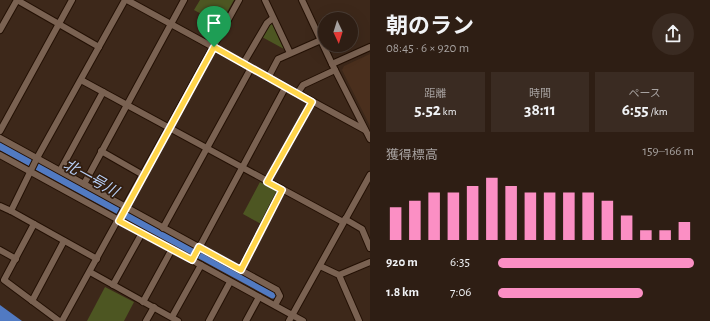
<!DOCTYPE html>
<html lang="ja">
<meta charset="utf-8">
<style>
:root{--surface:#2e1e14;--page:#3a2b22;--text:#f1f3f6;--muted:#a7a2a0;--line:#493c34;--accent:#fb8fc4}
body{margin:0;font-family:"Alegreya Sans","Noto Sans JP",sans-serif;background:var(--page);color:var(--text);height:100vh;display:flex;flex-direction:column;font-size:15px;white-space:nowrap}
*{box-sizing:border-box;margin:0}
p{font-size:13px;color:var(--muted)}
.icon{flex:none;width:22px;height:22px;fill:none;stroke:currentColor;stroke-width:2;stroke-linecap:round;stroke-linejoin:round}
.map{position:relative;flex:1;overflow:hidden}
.drawer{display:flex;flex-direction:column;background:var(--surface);width:340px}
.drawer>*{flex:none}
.needle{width:26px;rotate:176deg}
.tools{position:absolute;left:318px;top:12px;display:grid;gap:8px}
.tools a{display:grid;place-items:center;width:40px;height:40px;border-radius:50%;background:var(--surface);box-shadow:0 4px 16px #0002,0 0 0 1px var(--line);font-size:20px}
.pin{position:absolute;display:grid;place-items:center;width:34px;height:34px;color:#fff;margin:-41px -17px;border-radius:50% 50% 50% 0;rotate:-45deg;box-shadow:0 0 4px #0007}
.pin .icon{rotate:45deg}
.round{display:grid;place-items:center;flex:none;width:42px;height:42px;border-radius:21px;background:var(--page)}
.head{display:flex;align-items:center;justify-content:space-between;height:68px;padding:0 16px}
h1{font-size:22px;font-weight:700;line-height:30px}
.stats{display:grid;grid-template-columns:repeat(3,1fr);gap:6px;height:68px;padding:4px 16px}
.stats div{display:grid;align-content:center;border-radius:0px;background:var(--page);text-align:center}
.stats b{font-size:17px;font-weight:700}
.stats small{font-size:11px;font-weight:400}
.stats p{font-size:11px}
.chart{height:112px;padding:8px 16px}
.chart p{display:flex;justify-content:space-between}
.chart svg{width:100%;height:72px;margin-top:4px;stroke:var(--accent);stroke-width:6}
ul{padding:0 16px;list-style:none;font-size:13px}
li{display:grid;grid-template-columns:64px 48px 1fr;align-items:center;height:30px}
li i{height:10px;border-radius:5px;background:var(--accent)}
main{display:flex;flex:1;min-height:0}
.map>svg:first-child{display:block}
</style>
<main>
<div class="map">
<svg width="370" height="321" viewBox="0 0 370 321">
<rect width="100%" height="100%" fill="#3d281a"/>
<path fill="#4a2f1d" d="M370 54V126L342 70 344 66Z"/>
<g fill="#4d5622">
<path d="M200 0H234L220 24 194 10Z"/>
<path d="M268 24H273L284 49 262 37Z"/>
<path d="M260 182 279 192 261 224 243 214Z"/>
<path d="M105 287 134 302 124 321H87Z"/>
</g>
<path fill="#517ac2" d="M0 305 22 321H0Z"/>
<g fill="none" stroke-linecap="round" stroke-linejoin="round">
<path stroke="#517ac2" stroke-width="9" d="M0 145 273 294"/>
<defs>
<g id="minor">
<path d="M17 0 99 47"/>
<path d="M127 0 365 130"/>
<path d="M265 0 290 53"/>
<path d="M302 0 332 64 370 139"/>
<path d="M0 30 17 0"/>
<path d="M243 64 267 23 273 18"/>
<path d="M332 64 370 47"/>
<path d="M268 78 278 59 321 40"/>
<path d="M81 80 343 222"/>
<path d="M297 94 303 85 335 70"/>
<path d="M0 131 72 0"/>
<path d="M0 138 277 290 280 296 275 305"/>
<path d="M101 151 143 175"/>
<path d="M0 155 303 321"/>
<path d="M61 169 103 92"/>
<path d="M267 182 312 102"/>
<path d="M84 184 184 0"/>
<path d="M0 206 11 211"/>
<path d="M345 219 362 229 370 248"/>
<path d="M34 224 4 280 59 321"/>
<path d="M163 228 251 68"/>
<path d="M0 250 16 259"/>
<path d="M97 259 11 211 37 158 125 0"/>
<path d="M192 261 285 88"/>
<path d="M320 266 339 275 359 321"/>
<path d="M241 269 282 189"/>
<path d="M90 272 178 321"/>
<path d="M339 275 370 262"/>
<path d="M113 285 142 233"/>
<path d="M32 301 64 241"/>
<path d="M143 302 172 249"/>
<path d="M172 317 201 265"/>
<path d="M62 321 239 0"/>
<path d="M146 321 154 307"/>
<path d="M209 321 230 282"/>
<path d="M246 321 259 297"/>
<path d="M289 321 370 175"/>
</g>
</defs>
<use href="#minor" stroke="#231004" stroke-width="8"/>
<use href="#minor" stroke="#7a6252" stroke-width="6"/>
</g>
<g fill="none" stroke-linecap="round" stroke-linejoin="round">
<defs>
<path id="route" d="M214 47 312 102 267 182 282 190 241 270 199 247 192 260 119 221Z"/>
</defs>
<use href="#route" stroke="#fff" stroke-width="8"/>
<use href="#route" stroke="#ffd54a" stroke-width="5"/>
</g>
<g text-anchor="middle" stroke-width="3.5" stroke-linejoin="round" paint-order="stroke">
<g font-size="15" font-style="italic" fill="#b8cff6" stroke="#321e10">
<text transform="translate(91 178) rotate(29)" y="5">北一号川</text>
</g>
</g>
</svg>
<div class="tools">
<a><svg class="needle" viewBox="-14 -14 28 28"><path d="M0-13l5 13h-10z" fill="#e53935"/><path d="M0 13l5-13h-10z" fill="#a7a2a0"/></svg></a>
</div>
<div class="pin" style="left:214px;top:47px;background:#1e9e55"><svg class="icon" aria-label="arrive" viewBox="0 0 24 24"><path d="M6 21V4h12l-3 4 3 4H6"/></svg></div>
</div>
<section class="drawer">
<div class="head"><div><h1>朝のラン</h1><p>08:45 · 6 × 920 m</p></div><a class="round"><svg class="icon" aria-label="share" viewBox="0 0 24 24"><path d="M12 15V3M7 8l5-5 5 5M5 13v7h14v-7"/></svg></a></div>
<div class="stats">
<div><p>距離</p><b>5.52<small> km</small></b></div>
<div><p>時間</p><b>38:11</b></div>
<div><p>ペース</p><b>6:55<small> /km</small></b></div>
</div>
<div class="chart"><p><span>獲得標高</span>159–166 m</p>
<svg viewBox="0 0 160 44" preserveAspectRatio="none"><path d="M5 44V24M15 44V20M25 44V15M35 44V15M45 44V11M55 44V6M65 44V11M75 44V15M85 44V15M95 44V15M105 44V15M115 44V20M125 44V29M135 44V38M145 44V38M155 44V33"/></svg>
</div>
<ul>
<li><b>920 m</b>6:35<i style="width:100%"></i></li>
<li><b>1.8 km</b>7:06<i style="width:74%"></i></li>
</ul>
</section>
</main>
